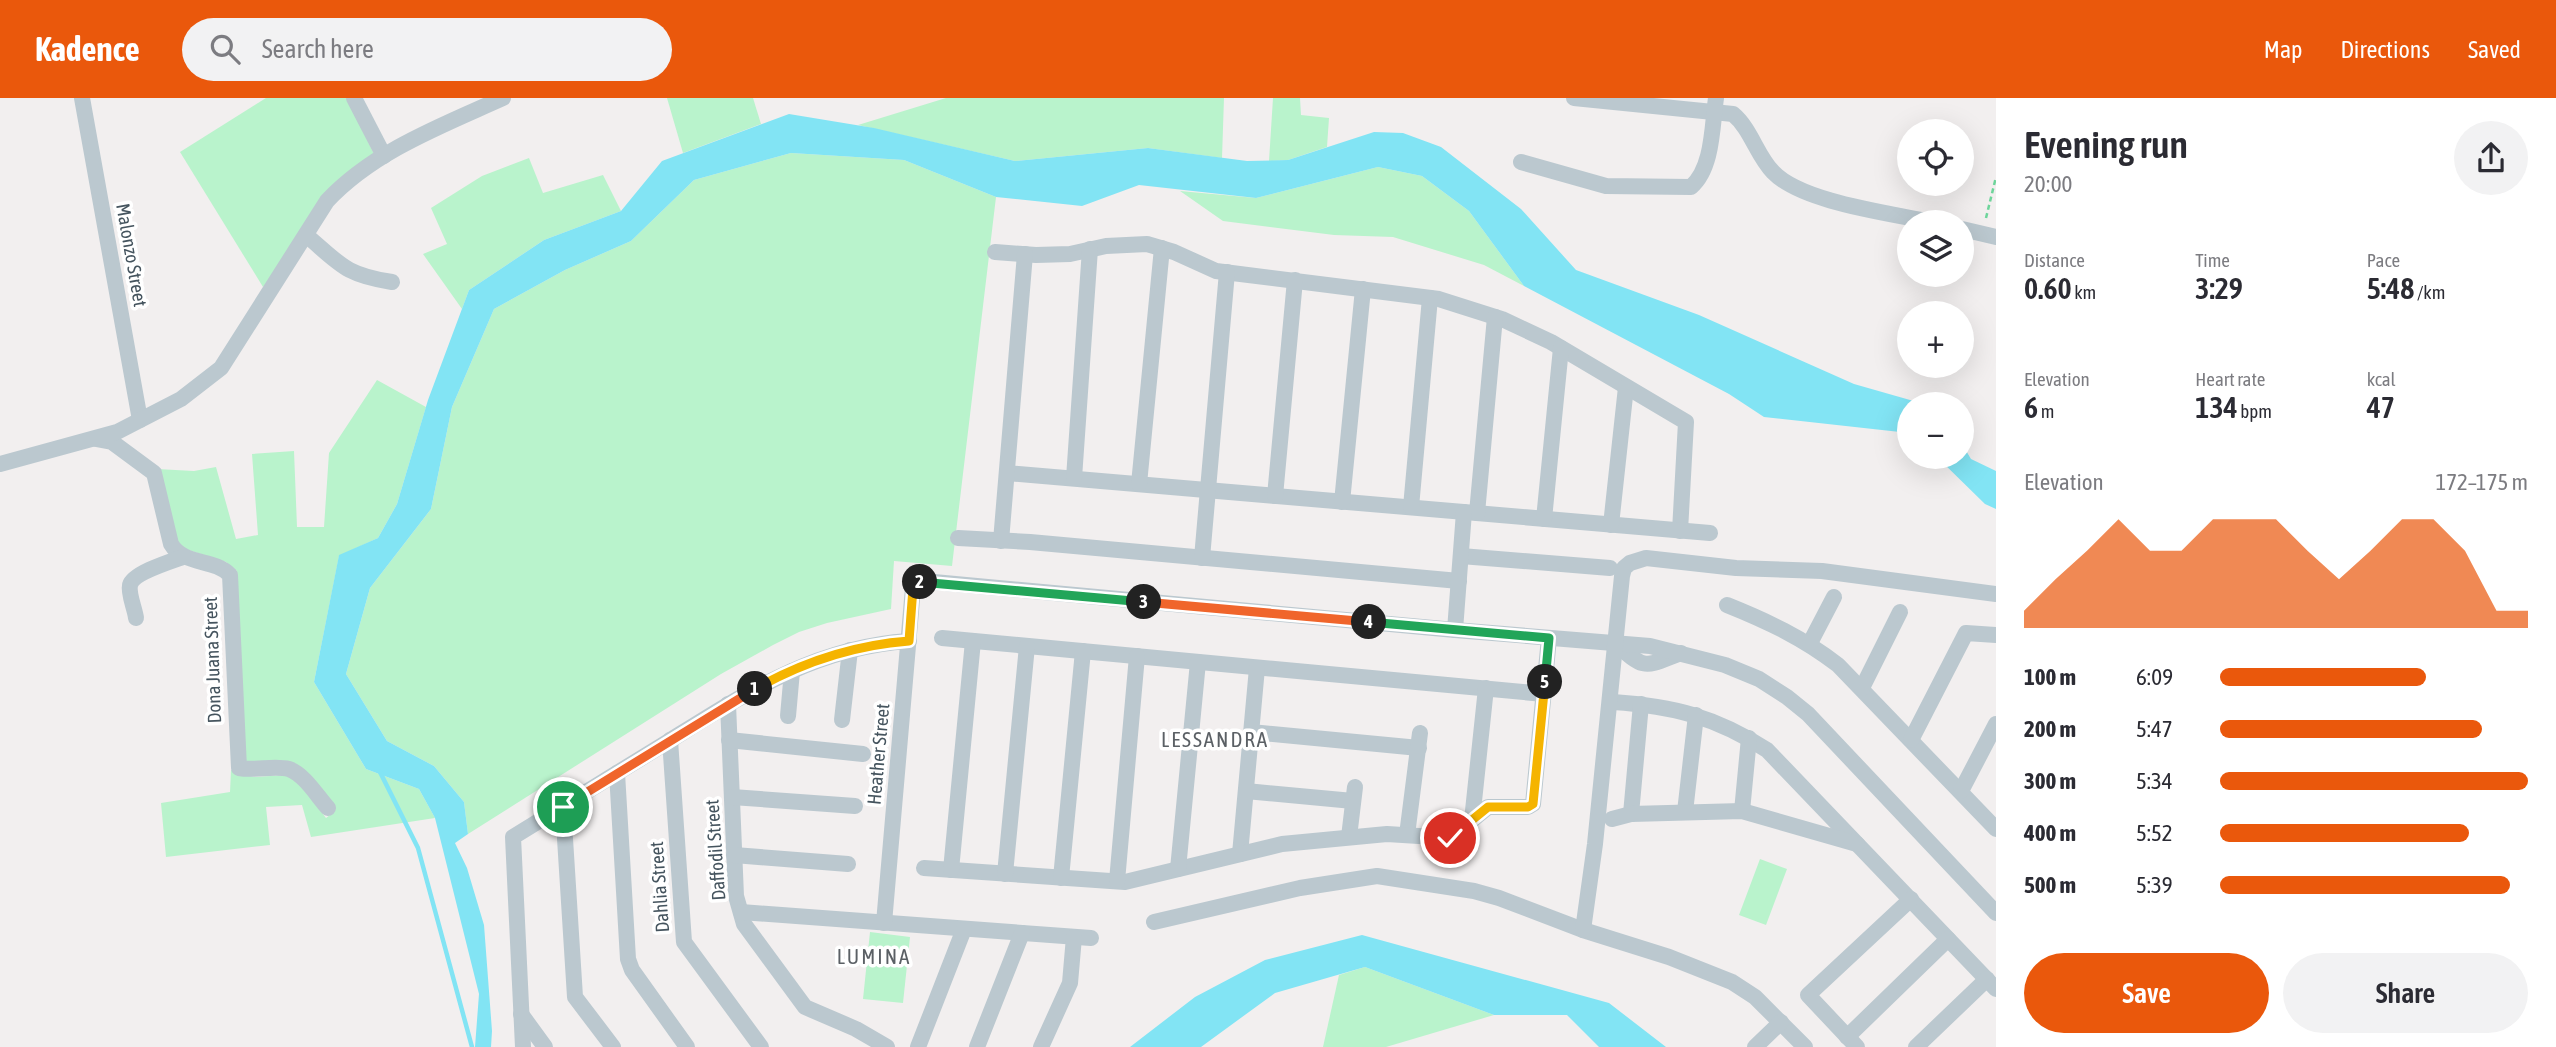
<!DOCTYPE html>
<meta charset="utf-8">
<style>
:root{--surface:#fff;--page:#f2f2f3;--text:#2b2b33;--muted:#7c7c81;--accent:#ea580c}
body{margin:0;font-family:"Asap Condensed",sans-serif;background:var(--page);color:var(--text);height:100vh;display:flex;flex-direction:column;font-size:26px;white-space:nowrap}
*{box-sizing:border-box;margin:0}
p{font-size:23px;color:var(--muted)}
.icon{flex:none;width:38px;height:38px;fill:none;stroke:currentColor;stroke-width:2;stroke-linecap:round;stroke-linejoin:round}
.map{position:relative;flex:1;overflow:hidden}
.side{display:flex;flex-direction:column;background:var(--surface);width:560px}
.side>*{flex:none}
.controls{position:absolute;left:1897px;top:21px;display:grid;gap:14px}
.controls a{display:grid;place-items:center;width:77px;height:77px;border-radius:50%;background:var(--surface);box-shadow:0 7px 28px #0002;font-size:35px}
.pin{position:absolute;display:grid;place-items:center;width:60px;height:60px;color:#fff;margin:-30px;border:4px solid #fff;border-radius:50%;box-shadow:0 2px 7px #0007}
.km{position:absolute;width:35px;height:35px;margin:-18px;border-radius:50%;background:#222;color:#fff;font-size:19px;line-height:35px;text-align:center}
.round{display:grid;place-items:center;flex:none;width:74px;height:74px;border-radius:37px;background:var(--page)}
.overview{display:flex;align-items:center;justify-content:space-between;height:119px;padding:0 28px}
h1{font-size:38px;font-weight:600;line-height:52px}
.stats{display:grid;grid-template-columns:repeat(3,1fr);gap:10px;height:119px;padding:7px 28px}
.stats div{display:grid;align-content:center}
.stats b{font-size:30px;font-weight:600}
.stats small{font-size:19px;font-weight:400}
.stats p{font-size:19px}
.chart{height:196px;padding:14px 28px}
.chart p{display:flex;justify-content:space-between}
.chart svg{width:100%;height:126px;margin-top:7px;fill:var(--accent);opacity:.7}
.primary-button{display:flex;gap:14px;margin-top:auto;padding:14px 28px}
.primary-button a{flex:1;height:80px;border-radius:42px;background:var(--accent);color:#fff;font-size:28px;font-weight:600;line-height:80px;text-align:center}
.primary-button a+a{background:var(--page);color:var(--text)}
ul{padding:0 28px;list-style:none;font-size:23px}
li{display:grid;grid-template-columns:112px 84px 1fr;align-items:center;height:52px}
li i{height:18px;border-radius:9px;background:var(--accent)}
header{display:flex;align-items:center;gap:42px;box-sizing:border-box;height:98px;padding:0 35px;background:var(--accent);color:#fff}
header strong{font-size:33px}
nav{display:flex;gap:38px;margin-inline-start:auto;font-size:24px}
.search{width:490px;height:63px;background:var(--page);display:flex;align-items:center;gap:18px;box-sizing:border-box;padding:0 24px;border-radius:38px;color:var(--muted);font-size:26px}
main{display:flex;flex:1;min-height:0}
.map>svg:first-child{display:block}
</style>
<header>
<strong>Kadence</strong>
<div class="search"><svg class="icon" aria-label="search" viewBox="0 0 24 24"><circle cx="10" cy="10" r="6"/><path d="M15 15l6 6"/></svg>Search here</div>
<nav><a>Map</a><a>Directions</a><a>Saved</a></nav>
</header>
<main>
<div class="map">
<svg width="1996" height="949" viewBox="0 0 1996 949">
<rect width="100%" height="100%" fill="#f2efef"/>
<g fill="#b9f3cc">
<path d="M266 0H347L374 56 263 189 180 54Z"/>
<path d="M667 0H753L761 26 683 55Z"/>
<path d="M946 0H1224L1222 60 1148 50 1015 63 858 27Z"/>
<path d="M1273 0H1300L1301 17 1329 20 1327 49 1288 62 1269 63Z"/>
<path d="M791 55 904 62 996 99 952 468 894 463 891 511 827 525 799 534 773 547 721 576 468 736 464 704 434 668 387 643 346 576 370 490 431 411 452 309 494 211 565 172 631 143 694 82Z"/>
<path d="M529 60 543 95 603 77 621 113 544 142 469 192 462 211 423 156 447 146 431 110 482 78Z"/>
<path d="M1378 69 1422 78 1469 113 1524 188 1484 167 1393 139 1334 137 1223 123 1180 93 1256 100Z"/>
<path d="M377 282 426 309 397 406 378 440 339 458 314 584 366 671 419 691 435 720 311 739 302 707 266 709 270 747 166 759 161 705 230 694 231 672 254 679 287 677 299 685 326 720 335 713 307 676 245 664 237 473 226 464 179 449 157 371 194 373 216 369 236 441 258 437 252 356 294 353 297 429H324L329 355Z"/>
<path d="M1760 761 1787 771 1766 827 1739 817Z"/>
<path d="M870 834 910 839 903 905 863 901Z"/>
<path d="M1365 869 1494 917 1386 949H1323L1339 877Z"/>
</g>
<g fill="#82e4f4">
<path d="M789 16 874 30 1015 63 1148 50 1247 63 1288 62 1374 34 1403 35 1441 49 1521 111 1576 172 1699 217 1854 286 1924 306H1909V335L1764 319 1729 296 1524 188 1469 113 1422 78 1378 69 1256 100 1139 87 1082 108 996 99 904 62 791 55 694 82 631 143 565 172 494 211 452 309 431 411 370 490 346 576 387 643 434 668 464 704 468 736 455 745 467 770 484 827 492 933 491 949H475L479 896 435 720 419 691 366 671 314 584 339 457 378 440 397 406 428 302 469 192 544 142 621 113 662 63Z"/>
<path d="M1962 346 1971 361 1996 373V411L1985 406 1937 359H1962Z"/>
<path d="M1362 837 1609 905 1666 949H1599L1567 917H1494L1365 869 1275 895 1201 949H1130L1195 899 1265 862Z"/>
</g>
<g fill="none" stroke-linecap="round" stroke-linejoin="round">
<path stroke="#82e4f4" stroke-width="4.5" d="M380 674 418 750 472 949"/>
<path stroke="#6ed59b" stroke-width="2.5" stroke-dasharray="5 3.5" stroke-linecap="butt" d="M1986 120 1996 79"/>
<g stroke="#bbc8cf" stroke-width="16">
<path d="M82 0 140 322"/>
<path d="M354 0 384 58"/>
<path d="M1574 0 1733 16C1751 31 1757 58 1773 74 1801 104 1889 115 1931 124"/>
<path d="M1521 64 1606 88 1691 89C1713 70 1712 28 1716 0"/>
<path d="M1962 131 1996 139"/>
<path d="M306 137C340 166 345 177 392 184"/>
<path d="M995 154 1036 157 1070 156 1106 148 1147 146 1174 154 1216 173 1439 201 1502 221 1551 244 1686 324 1680 433"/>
<path d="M96 341 112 344 154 375 171 446C184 468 214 460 230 477L239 670C256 673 274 667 289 671 305 677 317 698 328 710"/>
<path d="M0 366 117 334 181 301 221 270 327 103C374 53 441 28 503 0"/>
<path d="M1007 375 1710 435"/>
<path d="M1074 380 1090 151"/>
<path d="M1139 386 1162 150"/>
<path d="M1275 398 1295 182"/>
<path d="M1342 404 1363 191"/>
<path d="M1411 409 1430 200"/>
<path d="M1477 415 1495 219"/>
<path d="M1544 421 1561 250"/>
<path d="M1611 427 1626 289"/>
<path d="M958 440 1030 444 1459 483"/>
<path d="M1001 443 1025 156"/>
<path d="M1461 458 1610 470"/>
<path d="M1202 460 1227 174"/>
<path d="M1727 507C1767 523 1803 540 1838 567L1996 731"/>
<path d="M136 520C135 511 128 496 130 487 133 475 172 463 183 459"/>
<path d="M1455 532 1464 414"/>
<path d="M942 540 1544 596"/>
<path d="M1615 545C1646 573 1644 569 1681 555"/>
<path d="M1810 545 1834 499"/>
<path d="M1862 590 1900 514"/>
<path d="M1613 604C1673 608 1716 619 1767 652L1996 891"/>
<path d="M728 606 736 798 744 826 805 909 856 931 887 949"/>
<path d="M788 618 792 573"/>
<path d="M842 622 850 552"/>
<path d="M1251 634 1419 650"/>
<path d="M670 642 684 844 761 949"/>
<path d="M729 642 863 656"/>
<path d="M1911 642 1966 535 1996 537"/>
<path d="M617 675 628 861 632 872 687 949"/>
<path d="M1246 693 1353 703"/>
<path d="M1961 693 1996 626"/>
<path d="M732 699 855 708"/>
<path d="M563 709 575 899 613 949"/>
<path d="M1742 713 1749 640"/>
<path d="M1685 714 1696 617"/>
<path d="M1631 716 1641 606"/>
<path d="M1612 721 1631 716 1742 713 1857 746"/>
<path d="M1472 722 1486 590"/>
<path d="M1407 737 1420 635"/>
<path d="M1349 739 1355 689"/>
<path d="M1240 756 1257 570"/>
<path d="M734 757 848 766"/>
<path d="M924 770 1125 784 1282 746 1387 736 1450 740 1488 709H1528L1533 706 1549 540"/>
<path d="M1178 771 1198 564"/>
<path d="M951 772 973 543"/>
<path d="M1005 776 1027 548"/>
<path d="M1061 780 1083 553"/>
<path d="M1117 783 1137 558"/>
<path d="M741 814 1091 840"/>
<path d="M1154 824 1300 790 1377 778 1474 793 1499 800 1583 832 1669 859 1732 884 1755 899 1805 949"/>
<path d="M884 825 913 490 917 484 923 483 1455 532 1650 548 1725 567 1759 581 1787 599 1808 616 1996 815"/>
<path d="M1583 832 1595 746 1622 478 1624 470 1630 465 1646 460 1736 470 1822 473 1996 496"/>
<path d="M521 916 545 949"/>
<path d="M1847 939 1948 841"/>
<path d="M523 949 513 739C565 707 617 675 669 643 746 595 815 549 909 543"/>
<path d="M918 949 964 831"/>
<path d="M977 949 1022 835"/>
<path d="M1041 949 1070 885 1074 839"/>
<path d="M1755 949 1781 924"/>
<path d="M1857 949 1808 897 1911 801"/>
<path d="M1916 949 1987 881"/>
</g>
</g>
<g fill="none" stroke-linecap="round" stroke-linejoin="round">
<defs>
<path id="split-1" d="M563 709 755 591"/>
<path id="split-2" d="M755 591C803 564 854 547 909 543L913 490 920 484"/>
<path id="split-3" d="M920 484 1144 504"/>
<path id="split-4" d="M1144 504 1369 524"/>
<path id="split-5" d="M1369 524 1549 540 1545 584"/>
<path id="split-6" d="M1450 740 1488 709H1528L1533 706 1545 584"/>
</defs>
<use href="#split-1" stroke="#fff" stroke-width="14"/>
<use href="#split-2" stroke="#fff" stroke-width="14"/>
<use href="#split-3" stroke="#fff" stroke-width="14"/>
<use href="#split-4" stroke="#fff" stroke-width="14"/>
<use href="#split-5" stroke="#fff" stroke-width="14"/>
<use href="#split-6" stroke="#fff" stroke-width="14"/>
<use href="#split-1" stroke="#f0652b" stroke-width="9"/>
<use href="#split-2" stroke="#f5b400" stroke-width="9"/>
<use href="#split-3" stroke="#22a559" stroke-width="9"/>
<use href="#split-4" stroke="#f0652b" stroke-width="9"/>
<use href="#split-5" stroke="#22a559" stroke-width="9"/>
<use href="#split-6" stroke="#f5b400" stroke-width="9"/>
</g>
<g text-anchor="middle" stroke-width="7" stroke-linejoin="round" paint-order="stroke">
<g font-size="19" fill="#45545e" stroke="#fff">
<text transform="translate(132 157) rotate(80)" y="7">Malonzo Street</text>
<text transform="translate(212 562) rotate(-92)" y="7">Dona Juana Street</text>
<text transform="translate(878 656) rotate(-85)" y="7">Heather Street</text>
<text transform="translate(715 752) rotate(-94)" y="7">Daffodil Street</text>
<text transform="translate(659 789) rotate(-94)" y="7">Dahlia Street</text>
</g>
<g font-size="21" letter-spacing="2" fill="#5b6065" stroke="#fff">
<text x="1215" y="649">LESSANDRA</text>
<text x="874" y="866">LUMINA</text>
</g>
</g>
</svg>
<div class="controls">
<a><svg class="icon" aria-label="locate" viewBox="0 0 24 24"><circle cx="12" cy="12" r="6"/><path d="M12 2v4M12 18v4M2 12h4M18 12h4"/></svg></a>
<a><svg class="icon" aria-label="layers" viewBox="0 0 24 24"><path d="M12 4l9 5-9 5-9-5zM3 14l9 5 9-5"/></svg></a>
<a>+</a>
<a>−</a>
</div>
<div class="pin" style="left:563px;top:709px;background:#1e9e55"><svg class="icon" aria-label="arrive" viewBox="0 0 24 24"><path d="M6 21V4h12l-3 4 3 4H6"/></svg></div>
<div class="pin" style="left:1450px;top:740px;background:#d93025"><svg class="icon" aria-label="check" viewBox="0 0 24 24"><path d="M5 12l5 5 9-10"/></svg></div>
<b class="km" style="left:755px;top:591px">1</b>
<b class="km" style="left:920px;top:484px">2</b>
<b class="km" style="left:1144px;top:504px">3</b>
<b class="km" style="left:1369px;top:524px">4</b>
<b class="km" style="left:1545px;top:584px">5</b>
</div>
<section class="side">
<div class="overview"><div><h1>Evening run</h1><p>20:00</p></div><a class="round"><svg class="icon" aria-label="share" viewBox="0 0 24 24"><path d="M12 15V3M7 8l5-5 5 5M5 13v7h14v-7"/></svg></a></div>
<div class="stats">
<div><p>Distance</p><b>0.60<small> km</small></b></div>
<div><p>Time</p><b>3:29</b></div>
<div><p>Pace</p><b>5:48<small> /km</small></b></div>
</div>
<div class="stats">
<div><p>Elevation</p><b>6<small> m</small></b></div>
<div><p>Heart rate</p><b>134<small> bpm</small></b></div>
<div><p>kcal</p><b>47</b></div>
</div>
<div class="chart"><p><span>Elevation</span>172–175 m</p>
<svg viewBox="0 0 160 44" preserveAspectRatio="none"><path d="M0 44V38L10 27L20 17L30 6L40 17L50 17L60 6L70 6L80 6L90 17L100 27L110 17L120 6L130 6L140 17L150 38L160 38V44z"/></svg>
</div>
<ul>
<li><b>100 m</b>6:09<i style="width:67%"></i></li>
<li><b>200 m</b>5:47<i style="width:85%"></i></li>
<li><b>300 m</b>5:34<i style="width:100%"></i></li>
<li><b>400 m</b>5:52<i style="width:81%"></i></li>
<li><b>500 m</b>5:39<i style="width:94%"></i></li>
</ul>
<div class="primary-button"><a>Save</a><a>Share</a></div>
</section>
</main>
